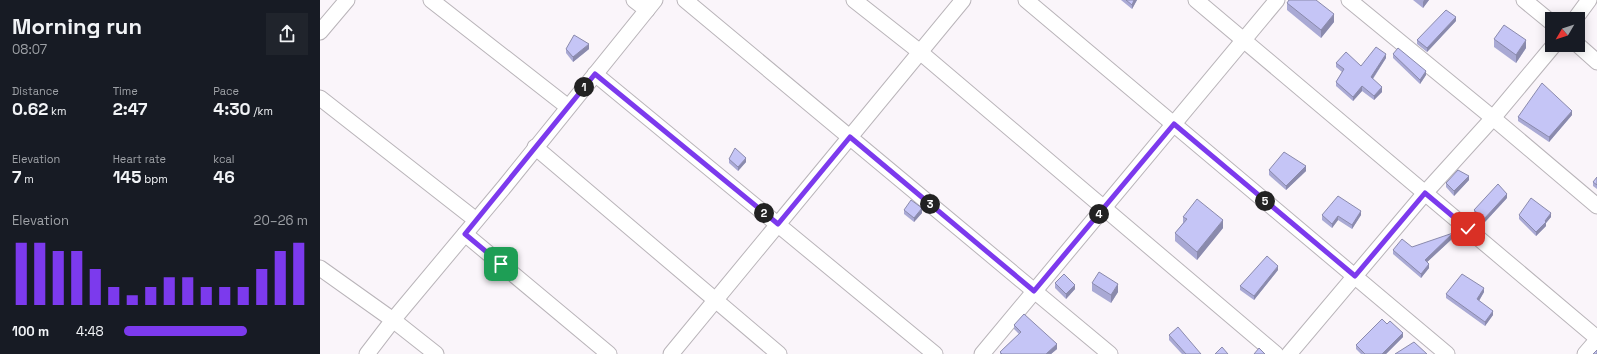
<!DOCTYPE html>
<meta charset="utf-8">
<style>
:root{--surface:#171b24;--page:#20242c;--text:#f1f3f6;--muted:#9ea1a6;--accent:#7c3aed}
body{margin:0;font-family:"Space Grotesk",sans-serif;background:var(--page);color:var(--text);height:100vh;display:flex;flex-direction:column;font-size:15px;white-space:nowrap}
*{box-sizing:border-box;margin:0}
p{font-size:13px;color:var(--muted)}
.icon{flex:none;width:22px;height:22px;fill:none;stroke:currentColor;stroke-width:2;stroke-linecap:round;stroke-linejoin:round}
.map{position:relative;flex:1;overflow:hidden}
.side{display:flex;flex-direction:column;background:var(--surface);width:320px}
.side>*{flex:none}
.needle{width:26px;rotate:231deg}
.tools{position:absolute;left:1225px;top:12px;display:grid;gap:8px}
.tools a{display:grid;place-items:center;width:40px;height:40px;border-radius:0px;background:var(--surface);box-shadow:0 2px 10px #0003;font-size:20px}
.pin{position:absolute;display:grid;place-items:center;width:34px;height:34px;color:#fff;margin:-17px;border-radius:8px;box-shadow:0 2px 6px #0006}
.km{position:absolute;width:20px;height:20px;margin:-10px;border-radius:50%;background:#222;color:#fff;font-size:11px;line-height:20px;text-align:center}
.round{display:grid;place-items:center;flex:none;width:42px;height:42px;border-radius:0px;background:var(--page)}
.overview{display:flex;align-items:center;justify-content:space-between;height:68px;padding:0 12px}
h1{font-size:22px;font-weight:700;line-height:30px}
.figures{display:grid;grid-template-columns:repeat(3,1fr);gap:6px;height:68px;padding:4px 12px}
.figures div{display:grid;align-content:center}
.figures b{font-size:17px;font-weight:700}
.figures small{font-size:11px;font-weight:400}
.figures p{font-size:11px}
.chart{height:112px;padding:8px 12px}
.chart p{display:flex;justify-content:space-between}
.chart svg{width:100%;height:72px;margin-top:4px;stroke:var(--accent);stroke-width:6}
ul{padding:0 12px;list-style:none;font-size:13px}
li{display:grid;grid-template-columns:64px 48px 1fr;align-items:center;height:30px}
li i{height:10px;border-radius:5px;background:var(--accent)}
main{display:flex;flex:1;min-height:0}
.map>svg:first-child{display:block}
</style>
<main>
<section class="side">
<div class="overview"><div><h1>Morning run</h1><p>08:07</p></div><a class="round"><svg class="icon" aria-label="share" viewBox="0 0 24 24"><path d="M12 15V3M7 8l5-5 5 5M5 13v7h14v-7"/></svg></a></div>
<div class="figures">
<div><p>Distance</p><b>0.62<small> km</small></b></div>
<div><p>Time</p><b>2:47</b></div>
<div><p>Pace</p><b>4:30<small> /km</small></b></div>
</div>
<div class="figures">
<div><p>Elevation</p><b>7<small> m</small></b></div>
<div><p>Heart rate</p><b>145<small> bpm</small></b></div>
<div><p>kcal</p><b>46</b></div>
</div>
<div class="chart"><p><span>Elevation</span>20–26 m</p>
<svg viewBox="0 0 160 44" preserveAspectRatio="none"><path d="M5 44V6M15 44V6M25 44V11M35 44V11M45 44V22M55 44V33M65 44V38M75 44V33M85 44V27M95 44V27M105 44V33M115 44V33M125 44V33M135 44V22M145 44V11M155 44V6"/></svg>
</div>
<ul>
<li><b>100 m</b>4:48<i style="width:67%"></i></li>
</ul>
</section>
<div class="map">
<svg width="1277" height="354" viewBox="0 0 1277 354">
<rect width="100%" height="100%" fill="#faf5fa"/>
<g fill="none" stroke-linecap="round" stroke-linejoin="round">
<defs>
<g id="minor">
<path d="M111 0 248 107"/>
<path d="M314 0 327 10"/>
<path d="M365 0 790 354"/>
<path d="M534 0 600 52 956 354"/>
<path d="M706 0 1127 354"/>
<path d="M876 0 1277 338"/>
<path d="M1029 0 1173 118 1277 206"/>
<path d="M1204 0 1232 23"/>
<path d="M1255 19 1269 0"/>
<path d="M0 32 27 0"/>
<path d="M1258 45 1277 62"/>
<path d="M275 74 615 354"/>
<path d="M0 98 156 220"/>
<path d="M215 147 459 354"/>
<path d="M145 234 289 354"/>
<path d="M0 268 73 320 116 354"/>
<path d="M47 354 73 320 185 186 335 0"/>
<path d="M351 354 643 0"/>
<path d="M662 354 957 0"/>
<path d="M969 354 1105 193 1173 118 1234 45"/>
<path d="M1265 354 1277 340"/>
</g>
</defs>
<use href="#minor" stroke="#b9b4b9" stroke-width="17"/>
<use href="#minor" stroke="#fff" stroke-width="15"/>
</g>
<g fill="#a9a9d4">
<path d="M801 0H817L812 9Z"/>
<path d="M1093 0H1109L1103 8Z"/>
<path d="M967 3 1014 22 1001 38 967 10Z"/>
<path d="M1136 21 1107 52 1097 44V40Z"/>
<path d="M1174 39 1206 48 1196 63 1174 47Z"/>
<path d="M246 49H269L253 62 246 53Z"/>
<path d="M1073 54 1106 75 1100 84 1073 58Z"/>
<path d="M1066 58 1053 79 1062 92 1054 100 1042 91 1033 101 1016 86V82L1022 72 1016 67V63L1041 66Z"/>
<path d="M1252 115 1229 142 1198 121V117Z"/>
<path d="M409 159 426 162 418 171 409 163Z"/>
<path d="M949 170 986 171 966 190 949 175Z"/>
<path d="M1277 177V189L1273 186V182Z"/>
<path d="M1149 180 1134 196 1126 187V183Z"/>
<path d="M1187 198 1164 223 1154 214V210Z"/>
<path d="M584 210 602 213 594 222 584 214Z"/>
<path d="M1002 215H1041L1032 229 1018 220 1012 228 1002 220Z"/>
<path d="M1199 215 1231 217 1226 223V226L1216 236 1199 219Z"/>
<path d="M863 217 903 228 877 260 855 241V233L863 223Z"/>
<path d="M1133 238 1107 262 1109 268 1101 278 1073 254V250L1092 247Z"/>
<path d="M958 270 934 300 920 290V286Z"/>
<path d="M735 283 755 289 746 299 735 288Z"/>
<path d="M772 283 798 292 791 303 772 291Z"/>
<path d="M1164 292 1159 301 1173 315 1165 326 1126 298V294Z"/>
<path d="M1067 324 1083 337 1066 354H1041L1036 349V345Z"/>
<path d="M694 325 737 349 731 354H680V352L699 334 694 329Z"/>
<path d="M849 335 881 354H862L849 340Z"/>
</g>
<g fill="#8a8aac">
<path d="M814 0H817L812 9V5Z"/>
<path d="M1104 0H1109L1103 8V2Z"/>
<path d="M1014 14V22L1001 38V30Z"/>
<path d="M1136 17V21L1107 52V48Z"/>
<path d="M1206 40V48L1196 63V55Z"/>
<path d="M269 44V49L253 62V57Z"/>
<path d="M1066 54V58L1051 81V77Z"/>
<path d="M1106 71V75L1100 84V80Z"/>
<path d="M1042 86V91L1033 101V97Z"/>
<path d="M1062 87V92L1054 100V96Z"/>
<path d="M1252 111V115L1229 142V137Z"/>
<path d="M426 158V162L418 171V167Z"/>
<path d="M986 166V171L966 190V186Z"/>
<path d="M1149 176V180L1134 196V191Z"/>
<path d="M1187 194V198L1164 223V219Z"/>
<path d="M602 208V213L594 222V218Z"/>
<path d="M1041 211V215L1032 229V225Z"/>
<path d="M1231 213V217L1226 223V226L1216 236V232Z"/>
<path d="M1018 216V220L1012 228V224Z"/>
<path d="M903 220V228L877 260V252Z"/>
<path d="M1133 233V238L1105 264V260Z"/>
<path d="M1109 264V268L1101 278V274Z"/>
<path d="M958 266V270L934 300V296Z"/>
<path d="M798 284V292L791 303V295Z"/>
<path d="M755 285V289L746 299V294Z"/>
<path d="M1164 288V292L1157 304V299Z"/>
<path d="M1173 311V315L1165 326V322Z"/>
<path d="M1083 333V337L1066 354H1062Z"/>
<path d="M737 344V349L731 354H726Z"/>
</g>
<g fill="#c5c5f6" stroke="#8a8aac">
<path d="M806 0H814L812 5Z"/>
<path d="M969 0H996L1014 14 1001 30 967 3Z"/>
<path d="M1126 10 1136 17 1107 48 1097 40Z"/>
<path d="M1184 25 1206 40 1196 55 1174 39Z"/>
<path d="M254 35 269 44 253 57 246 49Z"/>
<path d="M1056 47 1066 54 1051 77 1062 87 1054 96 1042 86 1033 97 1016 82 1024 69 1016 63 1026 52 1041 66Z"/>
<path d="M1078 48 1106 71 1100 80 1073 54Z"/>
<path d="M1222 83 1252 111 1229 137 1198 117Z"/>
<path d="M415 148 426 158 418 167 409 159Z"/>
<path d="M964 152 986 166 966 186 949 170Z"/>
<path d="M1138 170 1149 176 1134 191 1126 183Z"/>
<path d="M1277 177V185L1273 182Z"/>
<path d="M1178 184 1187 194 1164 219 1154 210Z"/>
<path d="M1018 196 1041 211 1032 225 1018 216 1012 224 1002 215Z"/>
<path d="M1211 198 1231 213 1225 221 1226 222 1216 232 1199 215Z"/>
<path d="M877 199 903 220 877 252 855 233 867 219 863 217Z"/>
<path d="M591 200 602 208 594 218 584 210Z"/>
<path d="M1133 233 1105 260 1109 264 1101 274 1073 250 1082 239 1092 247Z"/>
<path d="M947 256 958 266 934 296 920 286Z"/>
<path d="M779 272 798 284 791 295 772 283Z"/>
<path d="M744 274 755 285 746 294 735 283Z"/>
<path d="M1142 274 1164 288 1157 299 1173 311 1165 322 1126 294Z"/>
<path d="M704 314 737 344 726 354H682L680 352 701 332 694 325Z"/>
<path d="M1062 319 1067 324 1070 321 1083 333 1062 354H1045L1036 345Z"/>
<path d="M858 327 881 354H866L849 335Z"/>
<path d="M1094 342 1107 354H1075Z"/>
<path d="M902 347 908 354H895Z"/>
<path d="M939 348 945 354H934Z"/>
<path d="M1277 350V354H1273Z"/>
</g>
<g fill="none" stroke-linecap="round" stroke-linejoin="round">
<defs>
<path id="route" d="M181 264 145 234 275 74 458 224 530 137 714 291 854 124 1035 276 1105 193 1148 229"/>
</defs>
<use href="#route" stroke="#fff" stroke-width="8"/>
<use href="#route" stroke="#7c3aed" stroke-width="5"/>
</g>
</svg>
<div class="tools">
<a><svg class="needle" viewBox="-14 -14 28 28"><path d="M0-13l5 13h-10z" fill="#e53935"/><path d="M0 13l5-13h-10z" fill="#9ea1a6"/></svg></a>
</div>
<div class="pin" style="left:181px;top:264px;background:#1e9e55"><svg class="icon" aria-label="arrive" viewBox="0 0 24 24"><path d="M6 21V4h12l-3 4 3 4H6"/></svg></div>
<div class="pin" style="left:1148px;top:229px;background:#d93025"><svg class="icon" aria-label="check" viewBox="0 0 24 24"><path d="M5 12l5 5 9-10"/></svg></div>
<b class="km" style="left:264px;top:87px">1</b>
<b class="km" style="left:444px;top:213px">2</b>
<b class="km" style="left:610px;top:204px">3</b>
<b class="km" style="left:779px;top:214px">4</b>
<b class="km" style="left:945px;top:201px">5</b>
</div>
</main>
